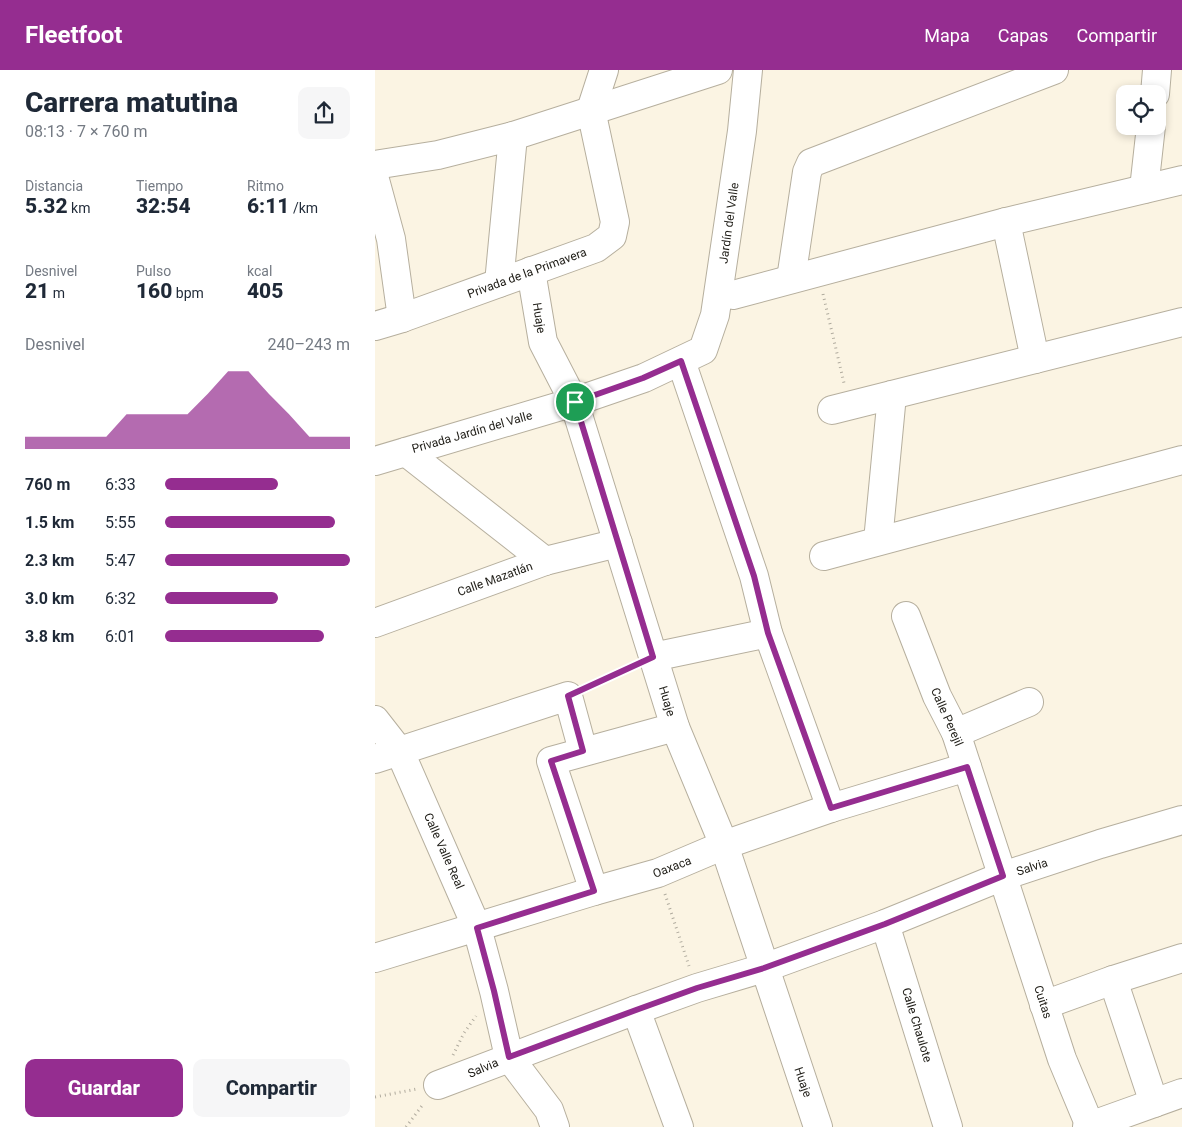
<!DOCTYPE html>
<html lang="es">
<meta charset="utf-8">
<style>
:root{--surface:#fff;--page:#f6f6f7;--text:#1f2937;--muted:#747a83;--accent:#952d90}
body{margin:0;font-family:Roboto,sans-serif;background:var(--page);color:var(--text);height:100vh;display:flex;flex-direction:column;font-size:19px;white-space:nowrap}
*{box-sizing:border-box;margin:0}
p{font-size:16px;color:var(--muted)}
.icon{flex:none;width:28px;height:28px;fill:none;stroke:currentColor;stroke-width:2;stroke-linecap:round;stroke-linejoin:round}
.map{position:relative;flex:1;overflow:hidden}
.side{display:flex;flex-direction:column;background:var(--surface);width:375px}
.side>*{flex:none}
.tools{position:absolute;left:741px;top:15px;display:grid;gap:10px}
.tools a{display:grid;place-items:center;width:50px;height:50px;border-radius:10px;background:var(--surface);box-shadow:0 2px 8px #0003;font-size:25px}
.pin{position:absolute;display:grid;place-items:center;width:42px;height:42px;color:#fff;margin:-21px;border:2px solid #fff;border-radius:50%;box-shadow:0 1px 5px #0007}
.round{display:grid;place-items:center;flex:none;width:52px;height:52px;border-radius:10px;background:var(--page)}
.summary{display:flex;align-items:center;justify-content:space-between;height:85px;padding:0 25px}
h1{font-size:28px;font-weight:800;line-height:38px}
.figures{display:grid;grid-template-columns:repeat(3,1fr);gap:8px;height:85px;padding:5px 25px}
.figures div{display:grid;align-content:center}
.figures b{font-size:21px;font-weight:800}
.figures small{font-size:14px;font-weight:400}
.figures p{font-size:14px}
.chart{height:140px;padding:10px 25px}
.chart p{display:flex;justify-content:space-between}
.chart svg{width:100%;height:90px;margin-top:5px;fill:var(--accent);opacity:.7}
.action{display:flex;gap:10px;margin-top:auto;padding:10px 25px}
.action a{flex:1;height:58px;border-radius:10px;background:var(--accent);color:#fff;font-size:20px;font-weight:800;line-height:58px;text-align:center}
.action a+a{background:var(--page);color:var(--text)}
ul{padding:0 25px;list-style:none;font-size:16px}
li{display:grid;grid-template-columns:80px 60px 1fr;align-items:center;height:38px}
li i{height:12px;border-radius:6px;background:var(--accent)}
header{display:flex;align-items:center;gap:30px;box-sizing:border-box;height:70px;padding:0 25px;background:var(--accent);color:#fff}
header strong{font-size:24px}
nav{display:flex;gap:28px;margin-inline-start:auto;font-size:18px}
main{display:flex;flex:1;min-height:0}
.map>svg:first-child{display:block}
</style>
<header>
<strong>Fleetfoot</strong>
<nav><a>Mapa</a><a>Capas</a><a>Compartir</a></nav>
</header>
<main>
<section class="side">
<div class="summary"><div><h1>Carrera matutina</h1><p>08:13 · 7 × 760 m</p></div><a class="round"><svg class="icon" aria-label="share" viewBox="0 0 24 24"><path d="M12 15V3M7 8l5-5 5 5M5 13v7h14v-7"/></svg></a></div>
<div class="figures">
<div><p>Distancia</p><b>5.32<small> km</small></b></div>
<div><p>Tiempo</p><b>32:54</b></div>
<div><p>Ritmo</p><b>6:11<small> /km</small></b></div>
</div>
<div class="figures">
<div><p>Desnivel</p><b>21<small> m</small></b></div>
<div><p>Pulso</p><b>160<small> bpm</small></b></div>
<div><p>kcal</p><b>405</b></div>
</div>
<div class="chart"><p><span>Desnivel</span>240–243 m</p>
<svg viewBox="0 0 160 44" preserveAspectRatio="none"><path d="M0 44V38L10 38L20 38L30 38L40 38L50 27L60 27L70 27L80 27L90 17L100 6L110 6L120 17L130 27L140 38L150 38L160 38V44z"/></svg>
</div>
<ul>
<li><b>760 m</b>6:33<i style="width:61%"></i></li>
<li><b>1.5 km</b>5:55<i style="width:92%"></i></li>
<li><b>2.3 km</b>5:47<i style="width:100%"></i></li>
<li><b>3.0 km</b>6:32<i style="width:61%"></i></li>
<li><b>3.8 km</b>6:01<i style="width:86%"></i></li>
</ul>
<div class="action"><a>Guardar</a><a>Compartir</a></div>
</section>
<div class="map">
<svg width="807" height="1057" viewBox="0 0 807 1057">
<rect width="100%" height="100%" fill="#fbf4e3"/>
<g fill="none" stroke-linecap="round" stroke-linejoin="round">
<defs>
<g id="minor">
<path d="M780 24 782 0"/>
<path d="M216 40 229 0"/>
<path d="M0 95 63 85 138 66 343 0"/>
<path d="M0 110 16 169 27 248"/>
<path d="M769 119 776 56"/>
<path d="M631 152 660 289"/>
<path d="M156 201 168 272 199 332 300 657 349 775 443 1057"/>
<path d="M416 209 432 102 436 93 679 0"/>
<path d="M124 213 138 66"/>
<path d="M358 225 631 152 807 110"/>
<path d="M0 256 27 248 221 178 237 166 240 152 216 40"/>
<path d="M306 291 379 506 393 563 456 738"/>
<path d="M457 340 807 252"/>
<path d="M31 382 170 491"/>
<path d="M0 391 199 332 269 308 328 280 340 245 367 61 373 0"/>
<path d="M503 471 517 325"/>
<path d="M449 486 807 390"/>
<path d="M531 546 562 626 581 663 687 989 715 1056"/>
<path d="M0 553 170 491 243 473"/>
<path d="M278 587 393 563"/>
<path d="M0 650 25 682 102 858 119 921 134 987 174 1040 180 1057"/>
<path d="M581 663 654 632"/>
<path d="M0 689 193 626 208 681"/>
<path d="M219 821 176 691 300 657"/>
<path d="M510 854 573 1057"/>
<path d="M0 888 219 821 283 803 349 775 456 738 592 697"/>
<path d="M738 910 779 1033"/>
<path d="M669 935 738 910 807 888"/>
<path d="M261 940 304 1057"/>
<path d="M63 1015 261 940 322 918 389 898 510 854 628 806 725 774 807 750"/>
<path d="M712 1057 807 1023"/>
</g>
</defs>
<use href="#minor" stroke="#b6af9e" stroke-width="30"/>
<g stroke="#b0ab9e" stroke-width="3" stroke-dasharray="1 4" stroke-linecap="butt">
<path d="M448 224 469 313"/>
<path d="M213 617 257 597"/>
<path d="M290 824 314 896"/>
<path d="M78 985 89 963 101 946"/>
<path d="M0 1027 42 1019"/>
<path d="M31 1057 49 1033"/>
</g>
<use href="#minor" stroke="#fff" stroke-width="28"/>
</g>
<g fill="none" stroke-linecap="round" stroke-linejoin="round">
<defs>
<path id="route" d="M306 291 379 506 393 563 456 738 592 697 628 806 510 854 389 898 322 918 261 940 134 987 119 921 102 858 219 821 176 691 208 681 193 626 278 587 200 332 268 308Z"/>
</defs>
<use href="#route" stroke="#fff" stroke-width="10"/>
<use href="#route" stroke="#952d90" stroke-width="6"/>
</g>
<g text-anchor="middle" stroke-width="4.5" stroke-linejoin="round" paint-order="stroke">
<g font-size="12" fill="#1f1d17" stroke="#fff">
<text transform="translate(354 153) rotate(-82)" y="4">Jardín del Valle</text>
<text transform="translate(152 203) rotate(-20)" y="4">Privada de la Primavera</text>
<text transform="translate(164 248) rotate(81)" y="4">Huaje</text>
<text transform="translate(97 362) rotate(-16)" y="4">Privada Jardín del Valle</text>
<text transform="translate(120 509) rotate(-20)" y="4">Calle Mazatlán</text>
<text transform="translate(292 631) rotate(73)" y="4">Huaje</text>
<text transform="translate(572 647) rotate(66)" y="4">Calle Perejil</text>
<text transform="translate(69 781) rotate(66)" y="4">Calle Valle Real</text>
<text transform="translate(297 797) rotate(-21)" y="4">Oaxaca</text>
<text transform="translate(657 797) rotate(-18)" y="4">Salvia</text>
<text transform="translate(668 932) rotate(72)" y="4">Cuitas</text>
<text transform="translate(542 955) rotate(73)" y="4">Calle Chaulote</text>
<text transform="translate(108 998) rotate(-23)" y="4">Salvia</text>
<text transform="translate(428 1012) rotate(71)" y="4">Huaje</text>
</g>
</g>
</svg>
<div class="tools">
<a><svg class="icon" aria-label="locate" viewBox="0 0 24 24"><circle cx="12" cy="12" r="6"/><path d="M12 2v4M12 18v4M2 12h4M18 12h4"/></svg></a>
</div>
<div class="pin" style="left:200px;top:332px;background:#1e9e55"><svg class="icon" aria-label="arrive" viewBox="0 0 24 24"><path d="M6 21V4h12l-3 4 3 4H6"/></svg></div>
</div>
</main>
